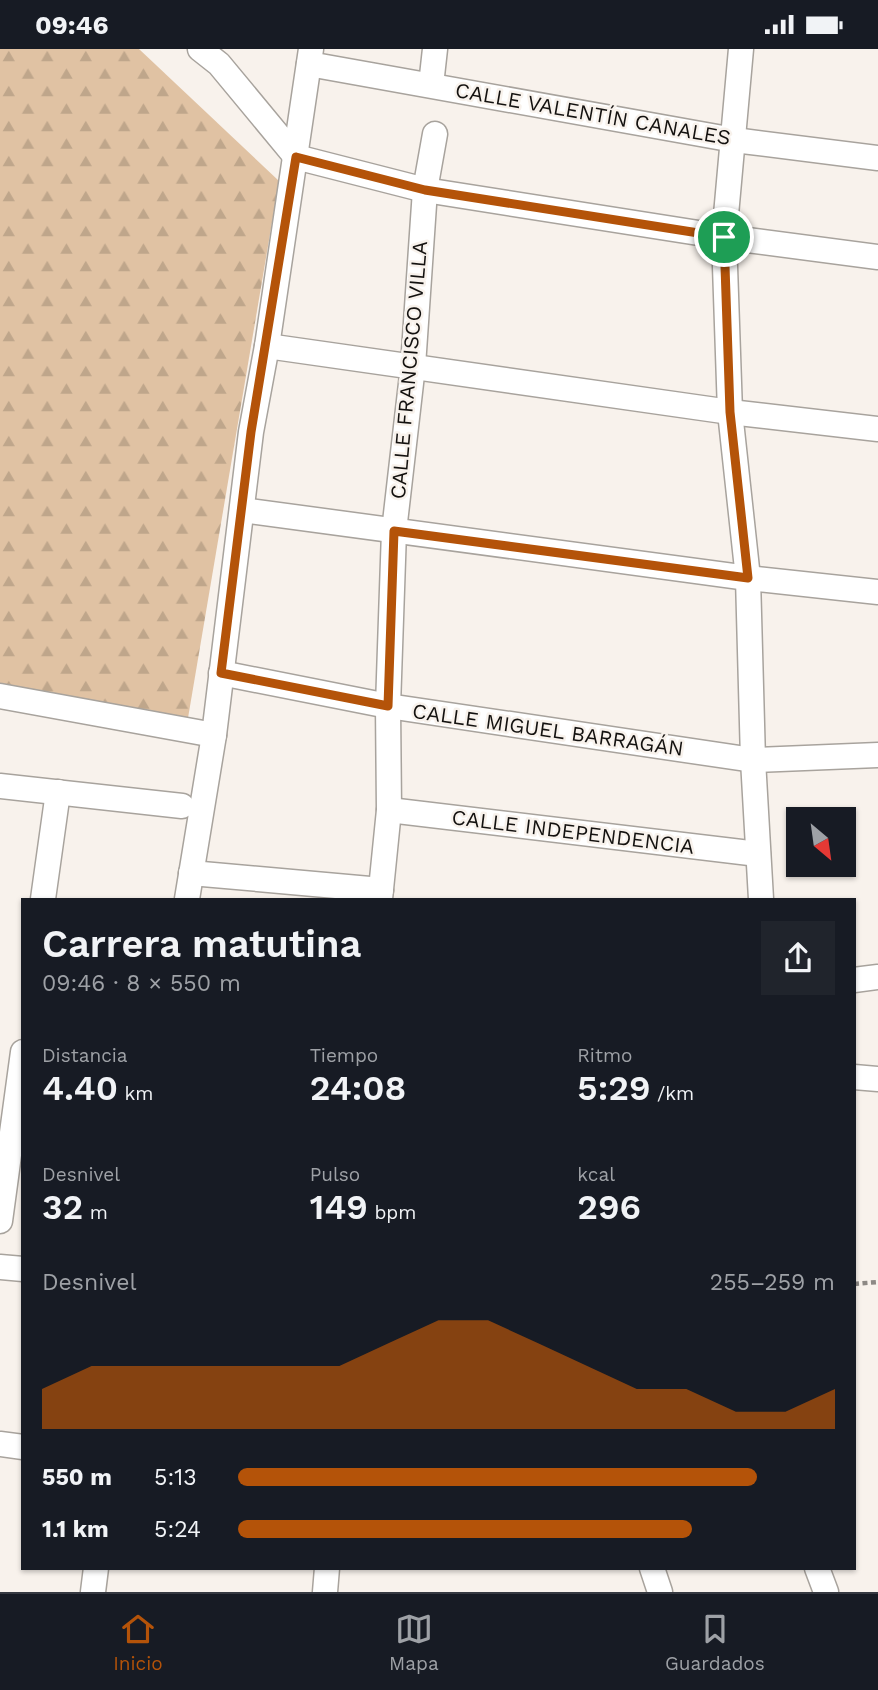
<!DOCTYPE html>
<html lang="es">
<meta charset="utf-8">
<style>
:root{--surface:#171b24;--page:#20242c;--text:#f1f3f6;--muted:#9ea1a6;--line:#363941;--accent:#b45309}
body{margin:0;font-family:"Work Sans",sans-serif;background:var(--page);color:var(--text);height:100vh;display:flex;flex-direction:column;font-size:26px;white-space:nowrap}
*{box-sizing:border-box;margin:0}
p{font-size:23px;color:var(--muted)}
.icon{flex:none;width:38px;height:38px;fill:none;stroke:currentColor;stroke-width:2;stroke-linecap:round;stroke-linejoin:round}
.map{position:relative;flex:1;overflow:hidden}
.details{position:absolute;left:21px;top:849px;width:835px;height:672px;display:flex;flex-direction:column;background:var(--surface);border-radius:0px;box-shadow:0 2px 5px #0004}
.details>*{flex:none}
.needle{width:46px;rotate:151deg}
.buttons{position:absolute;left:786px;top:758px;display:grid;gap:14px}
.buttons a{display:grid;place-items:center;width:70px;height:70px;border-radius:0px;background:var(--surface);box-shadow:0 2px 5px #0004;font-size:35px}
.pin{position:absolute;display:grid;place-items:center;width:60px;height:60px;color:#fff;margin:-30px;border:4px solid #fff;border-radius:50%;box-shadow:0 2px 7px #0007}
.round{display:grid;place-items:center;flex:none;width:74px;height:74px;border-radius:0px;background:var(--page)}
.head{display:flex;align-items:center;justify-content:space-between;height:119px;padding:0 21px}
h1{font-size:38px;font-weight:600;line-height:52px}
.figures{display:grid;grid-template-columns:repeat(3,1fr);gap:10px;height:119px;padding:7px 21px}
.figures div{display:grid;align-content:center}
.figures b{font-size:35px;font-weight:600}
.figures small{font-size:19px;font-weight:400}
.figures p{font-size:19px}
.chart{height:196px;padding:14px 21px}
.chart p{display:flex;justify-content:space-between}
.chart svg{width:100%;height:126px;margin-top:7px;fill:var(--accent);opacity:.7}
ul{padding:0 21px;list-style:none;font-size:23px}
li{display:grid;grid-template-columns:112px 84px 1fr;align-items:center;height:52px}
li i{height:18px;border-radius:9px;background:var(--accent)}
.status{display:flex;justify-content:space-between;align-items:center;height:49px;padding:0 35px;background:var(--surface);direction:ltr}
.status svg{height:19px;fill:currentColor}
.tab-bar{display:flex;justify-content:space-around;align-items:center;height:98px;border-top:2px solid var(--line);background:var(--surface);font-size:19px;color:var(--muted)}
.tab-bar a{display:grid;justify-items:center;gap:4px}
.tab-bar .current{color:var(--accent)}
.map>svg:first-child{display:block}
</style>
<div class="status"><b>09:46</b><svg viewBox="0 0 49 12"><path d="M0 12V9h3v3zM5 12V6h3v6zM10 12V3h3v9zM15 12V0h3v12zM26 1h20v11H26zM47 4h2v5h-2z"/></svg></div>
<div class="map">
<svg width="878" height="1543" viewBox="0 0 878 1543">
<defs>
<pattern id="forest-firs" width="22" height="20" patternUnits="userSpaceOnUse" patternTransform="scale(1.75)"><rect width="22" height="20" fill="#e0c2a3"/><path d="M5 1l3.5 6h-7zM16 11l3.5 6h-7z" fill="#bfa68b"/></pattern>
</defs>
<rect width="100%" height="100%" fill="#f8f2ec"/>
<path fill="url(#forest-firs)" d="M0 0H139L279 132 188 669 0 634Z"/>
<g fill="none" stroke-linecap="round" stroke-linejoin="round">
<defs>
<g id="street">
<path d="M200 0 219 15 296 108 425 141 724 188 878 208"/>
<path d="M741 0 724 188 730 363 748 529 753 711 761 850"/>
<path d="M309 15 734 91 878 109"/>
<path d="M431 36 435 0"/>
<path d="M267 297 730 363 878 380"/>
<path d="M242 461 748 529 878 543"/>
<path d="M221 624 388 657 753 711 878 706"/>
<path d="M0 647 214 686"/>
<path d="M0 737 182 757"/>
<path d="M389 761 758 805"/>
<path d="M191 824 381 841"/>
<path d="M43 850 58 743"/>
<path d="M187 850 214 686 251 383 267 297 311 0"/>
<path d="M380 850 389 761 388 657 394 482 413 317 425 141 435 85"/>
<path d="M854 931 878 928"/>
<path d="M854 1028 878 1030"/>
<path d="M0 1172 23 1003"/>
<path d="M0 1218 23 1220"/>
<path d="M0 1395 23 1398"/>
<path d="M652 1519 660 1543"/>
<path d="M817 1519 826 1543"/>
<path d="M93 1543 96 1519"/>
<path d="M325 1543 327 1519"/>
</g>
</defs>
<use href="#street" stroke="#a8a39d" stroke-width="27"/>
<path stroke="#8d8985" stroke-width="4.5" stroke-dasharray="5 3.5" stroke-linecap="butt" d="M854 1235 878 1233"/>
<use href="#street" stroke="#fff" stroke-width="24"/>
</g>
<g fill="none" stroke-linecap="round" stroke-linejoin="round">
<defs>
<path id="route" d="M296 108 425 141 724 188 730 363 748 529 394 482 388 657 221 624 251 383Z"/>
</defs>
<use href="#route" stroke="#fff" stroke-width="14"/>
<use href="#route" stroke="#b45309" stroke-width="9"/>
</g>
<g text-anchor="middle" stroke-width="5" stroke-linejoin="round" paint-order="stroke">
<g font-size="21" fill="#13110f" stroke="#f8f2ec">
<text transform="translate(593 65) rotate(10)" y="7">CALLE VALENTÍN CANALES</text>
<text transform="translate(409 321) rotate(-85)" y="7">CALLE FRANCISCO VILLA</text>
<text transform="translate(548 681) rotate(8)" y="7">CALLE MIGUEL BARRAGÁN</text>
<text transform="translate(573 783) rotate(7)" y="7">CALLE INDEPENDENCIA</text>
</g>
</g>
</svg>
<div class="buttons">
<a><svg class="needle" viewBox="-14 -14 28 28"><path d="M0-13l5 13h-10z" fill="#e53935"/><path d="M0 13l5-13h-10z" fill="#9ea1a6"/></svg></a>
</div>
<div class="pin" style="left:724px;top:188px;background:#1e9e55"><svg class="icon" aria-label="arrive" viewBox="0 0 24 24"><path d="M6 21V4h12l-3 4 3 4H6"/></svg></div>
<section class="details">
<div class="head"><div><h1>Carrera matutina</h1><p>09:46 · 8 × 550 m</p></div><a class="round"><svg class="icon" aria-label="share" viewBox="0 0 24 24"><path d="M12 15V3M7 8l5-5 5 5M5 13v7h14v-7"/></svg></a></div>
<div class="figures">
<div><p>Distancia</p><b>4.40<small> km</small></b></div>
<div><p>Tiempo</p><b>24:08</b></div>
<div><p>Ritmo</p><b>5:29<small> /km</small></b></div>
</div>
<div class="figures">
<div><p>Desnivel</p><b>32<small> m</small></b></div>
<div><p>Pulso</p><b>149<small> bpm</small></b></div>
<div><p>kcal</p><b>296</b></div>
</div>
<div class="chart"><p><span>Desnivel</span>255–259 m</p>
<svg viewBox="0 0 160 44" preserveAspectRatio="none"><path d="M0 44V30L10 22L20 22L30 22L40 22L50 22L60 22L70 14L80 6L90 6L100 14L110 22L120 30L130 30L140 38L150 38L160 30V44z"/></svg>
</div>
<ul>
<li><b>550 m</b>5:13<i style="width:87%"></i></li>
<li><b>1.1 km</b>5:24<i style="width:76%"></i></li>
</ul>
</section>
</div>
<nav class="tab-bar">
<a class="current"><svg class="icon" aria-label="home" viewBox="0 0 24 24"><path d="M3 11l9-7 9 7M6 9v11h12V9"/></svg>Inicio</a>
<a><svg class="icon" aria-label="map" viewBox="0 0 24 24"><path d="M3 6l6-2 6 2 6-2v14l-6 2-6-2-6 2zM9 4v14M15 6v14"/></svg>Mapa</a>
<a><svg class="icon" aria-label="saved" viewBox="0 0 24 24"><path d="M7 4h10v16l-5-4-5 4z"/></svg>Guardados</a>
</nav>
